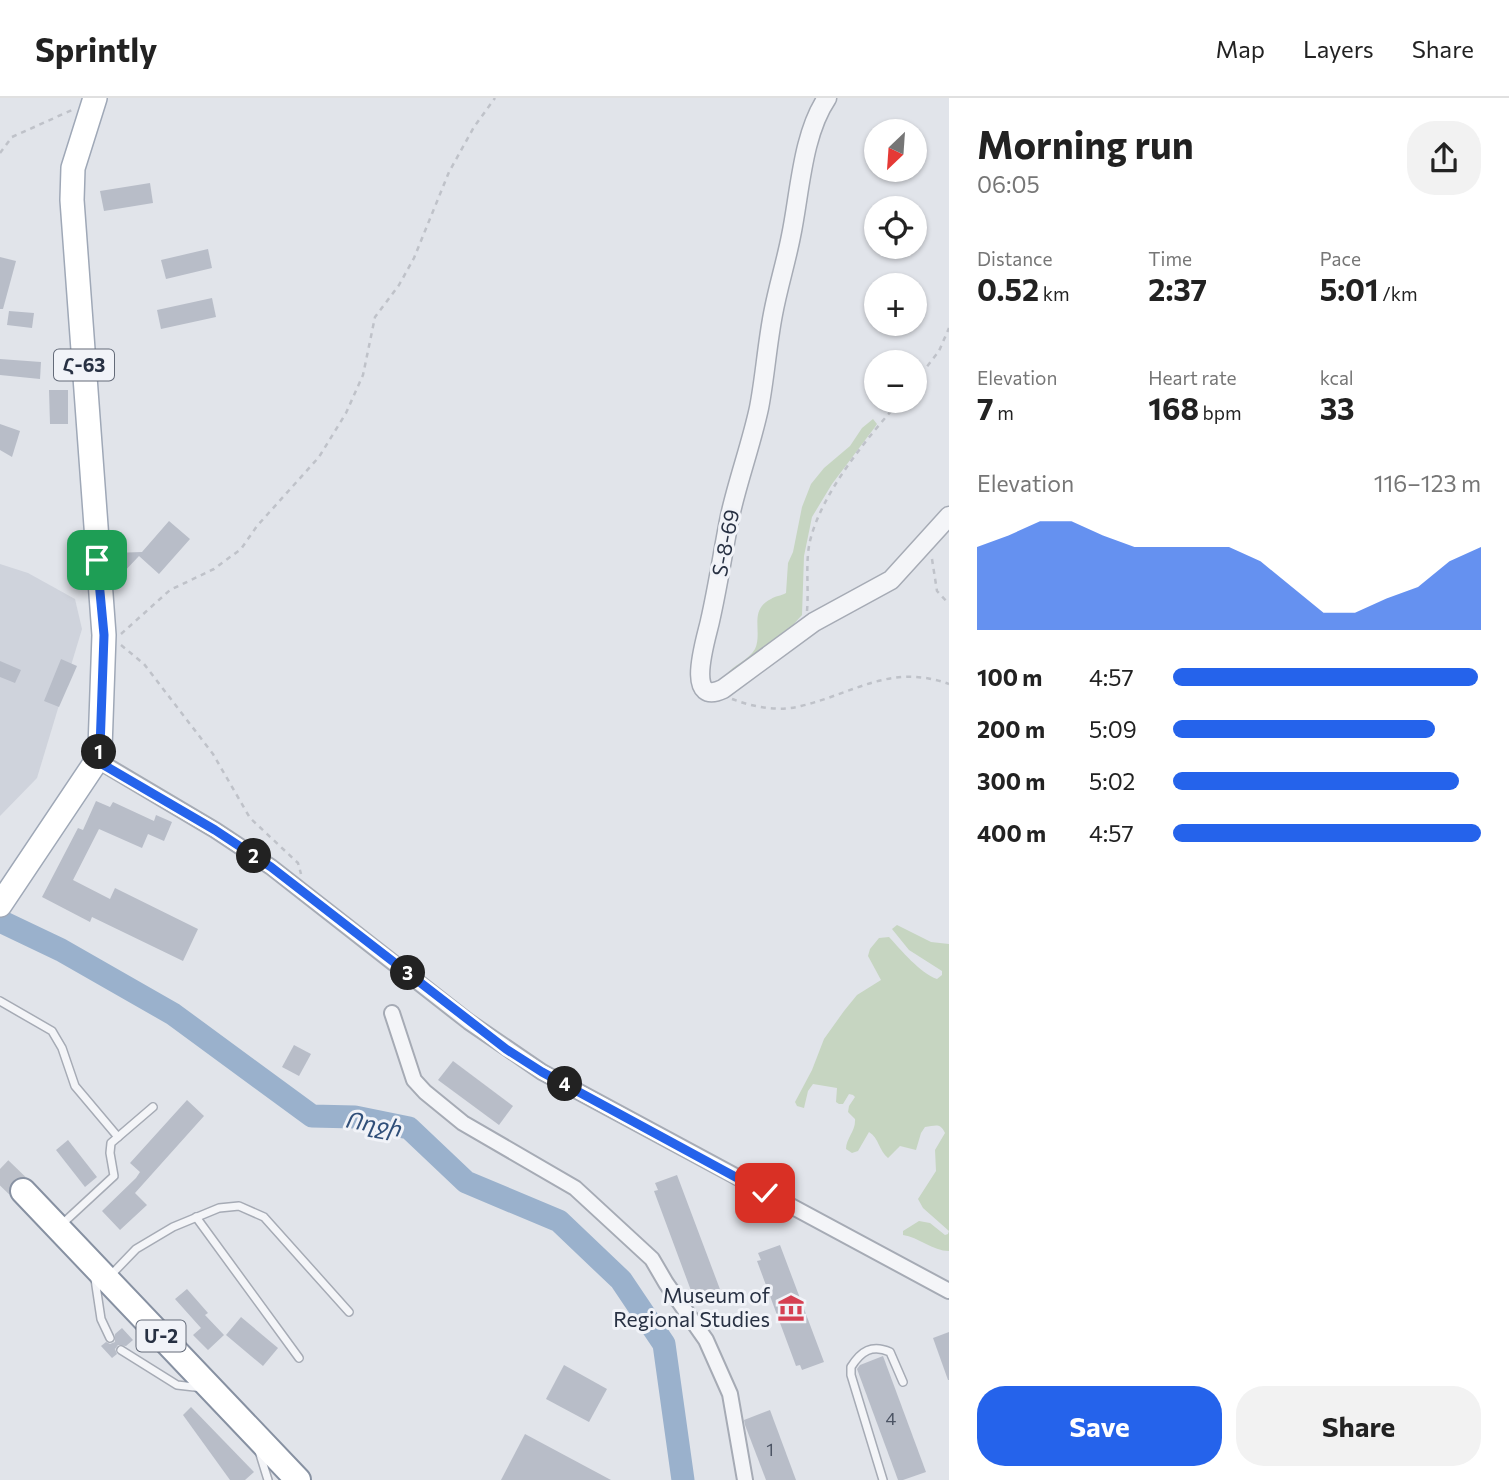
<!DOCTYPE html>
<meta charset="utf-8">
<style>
:root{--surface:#fff;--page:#f2f2f2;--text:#222;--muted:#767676;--line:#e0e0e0;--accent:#2563eb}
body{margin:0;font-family:Commissioner,"Noto Sans Armenian",sans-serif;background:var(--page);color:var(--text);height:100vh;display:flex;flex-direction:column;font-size:26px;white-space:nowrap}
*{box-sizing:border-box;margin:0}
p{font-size:23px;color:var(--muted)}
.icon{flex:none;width:38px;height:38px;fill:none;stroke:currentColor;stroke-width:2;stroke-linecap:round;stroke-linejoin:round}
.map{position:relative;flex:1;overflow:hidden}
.details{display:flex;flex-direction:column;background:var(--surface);width:560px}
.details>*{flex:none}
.needle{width:46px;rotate:205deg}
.controls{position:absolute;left:864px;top:21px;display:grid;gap:14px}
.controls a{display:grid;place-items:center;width:63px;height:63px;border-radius:50%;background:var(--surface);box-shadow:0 2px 5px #0004;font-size:35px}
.pin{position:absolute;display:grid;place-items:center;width:60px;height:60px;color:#fff;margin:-30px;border-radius:14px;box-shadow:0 4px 10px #0006}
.km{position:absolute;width:35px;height:35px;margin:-18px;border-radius:50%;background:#222;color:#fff;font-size:19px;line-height:35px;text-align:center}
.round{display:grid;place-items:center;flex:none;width:74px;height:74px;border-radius:28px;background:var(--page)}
.overview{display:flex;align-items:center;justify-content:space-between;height:119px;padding:0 28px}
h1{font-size:38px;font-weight:700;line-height:52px}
.metrics{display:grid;grid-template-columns:repeat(3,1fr);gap:10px;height:119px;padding:7px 28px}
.metrics div{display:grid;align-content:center}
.metrics b{font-size:30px;font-weight:700}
.metrics small{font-size:19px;font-weight:400}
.metrics p{font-size:19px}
.chart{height:196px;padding:14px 28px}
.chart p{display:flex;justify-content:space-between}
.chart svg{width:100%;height:126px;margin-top:7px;fill:var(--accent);opacity:.7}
.button{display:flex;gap:14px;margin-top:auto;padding:14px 28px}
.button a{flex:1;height:80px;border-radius:28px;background:var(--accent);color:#fff;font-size:28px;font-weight:700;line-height:80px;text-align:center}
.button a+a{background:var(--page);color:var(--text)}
ul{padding:0 28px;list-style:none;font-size:23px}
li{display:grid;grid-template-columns:112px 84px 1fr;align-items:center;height:52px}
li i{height:18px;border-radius:9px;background:var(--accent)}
header{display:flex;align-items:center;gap:42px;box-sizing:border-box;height:98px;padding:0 35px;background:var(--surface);border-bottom:2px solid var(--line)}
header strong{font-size:33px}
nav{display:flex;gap:38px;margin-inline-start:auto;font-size:24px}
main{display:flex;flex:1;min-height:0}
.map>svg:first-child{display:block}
</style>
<header>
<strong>Sprintly</strong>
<nav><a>Map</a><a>Layers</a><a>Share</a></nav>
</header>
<main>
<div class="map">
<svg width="949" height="1382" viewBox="0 0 949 1382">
<rect width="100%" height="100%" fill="#e1e4ea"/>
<path fill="#cfd3dc" d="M0 466 28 475 75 501 82 531 37 680 0 718Z"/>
<g fill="#c6d5c1">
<path d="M873 321 877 326 875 329 832 386 812 419 804 458 802 517 782 539 728 581 726 577C733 567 749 562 755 551 763 534 748 512 771 501 775 498 781 498 786 495L788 465 793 454 802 409 811 386 824 370 850 348 862 330Z"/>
<path d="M897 827 931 844 949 846V1133L923 1110 918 1101 936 1073 935 1052 945 1035C940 1024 935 1028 925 1029L921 1035 916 1052 900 1048 888 1060C879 1053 879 1040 869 1034L858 1053 852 1055 846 1051C846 1040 856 1033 855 1021L848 1014 849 1008 855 999 853 997 849 996 843 1006H839L836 1004 837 990 813 986 808 993 804 1010 797 1008 795 1004 812 972 824 941 844 913 857 897 881 882 868 858 870 851 879 840 889 839C901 852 920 875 937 881L942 877V873L909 852 892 831Z"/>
<path d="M919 1123 930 1125 945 1137 948 1136 949 1133V1153C933 1153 918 1139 903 1137V1133Z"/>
</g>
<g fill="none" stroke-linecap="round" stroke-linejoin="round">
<path stroke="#9ab1cc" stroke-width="23" d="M0 823 61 852 173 916 312 1018 355 1019 409 1030 466 1084 559 1123 621 1182 664 1246 683 1382"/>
</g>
<g fill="#b8bdc8">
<path d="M150 85 153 105 104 113 100 93Z"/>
<path d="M208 151 212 170 166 181 161 162Z"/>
<path d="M0 159 16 163 3 211H0Z"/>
<path d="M212 200 216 219 161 231 157 212Z"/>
<path d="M9 213 34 215 32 230 7 227Z"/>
<path d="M0 261 41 264 40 281 0 277Z"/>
<path d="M49 292H68V326H50Z"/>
<path d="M0 326 20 333 12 359 0 352Z"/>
<path d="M169 423 190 441 159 476 139 458 120 478 112 455 142 454Z"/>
<path d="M61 561 77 568 59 609 44 603Z"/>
<path d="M0 563 21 572 15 585 0 579Z"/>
<path d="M96 703 110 709 113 704 154 723 156 717 172 724 164 743 148 736 142 750 99 731 73 782 110 801 115 790 198 831 183 863 92 819 90 824 42 799 78 730 83 732Z"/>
<path d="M294 947 311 956 299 978 282 969Z"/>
<path d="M453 963 513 1008 499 1027 438 982Z"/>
<path d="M187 1002 204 1018 135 1095 147 1107 120 1132 102 1113 136 1080 140 1074 130 1065Z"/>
<path d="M68 1042 97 1079 85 1089 56 1052Z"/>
<path d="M677 1077 721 1194 699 1202 697 1197 693 1198 654 1093 658 1092 655 1085Z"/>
<path d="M780 1147 824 1264 802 1272 800 1267 796 1268 757 1163 761 1162 758 1155Z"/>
<path d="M187 1191 208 1215 205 1217 224 1237 208 1252 193 1237 201 1230 175 1201Z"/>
<path d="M241 1219 278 1250 263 1268 226 1237Z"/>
<path d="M122 1230 133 1242 126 1248 118 1247 115 1251 117 1256 112 1260 101 1248 106 1244 110 1246 115 1244V1236Z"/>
<path d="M949 1234V1282H948L933 1240Z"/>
<path d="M883 1258 926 1374 903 1382H898L857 1271 860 1267Z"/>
<path d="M564 1267 607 1291 589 1324 546 1301Z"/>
<path d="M191 1309 254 1374 245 1382H230L183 1317Z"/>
<path d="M770 1312 796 1382H766L745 1327 744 1322Z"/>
<path d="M525 1336 611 1382H501Z"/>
</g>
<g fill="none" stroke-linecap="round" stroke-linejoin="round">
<path stroke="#bcc0c9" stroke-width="24" stroke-dasharray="24 12" stroke-linecap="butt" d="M0 1071 23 1093"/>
<defs>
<g id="service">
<path d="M0 903 52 933 62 950 75 988 118 1039"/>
<path d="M196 1119 299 1260"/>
<path d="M61 1127 114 1078 110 1055 111 1045 153 1009"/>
<path d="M110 1178 136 1151 173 1129 219 1110 239 1108 264 1119 349 1214"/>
<path d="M95 1181 101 1221 110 1240"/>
<path d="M121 1252 177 1287 203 1290"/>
<path d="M259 1353 268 1382"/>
<path d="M883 1382 851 1277V1269C861 1253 872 1246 890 1254L903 1284"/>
</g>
<g id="minor">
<path d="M97 662 215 732 271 769 469 924 542 974 949 1193"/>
<path d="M392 915 414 982 425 994 463 1025 575 1090 652 1161 666 1185 706 1242 730 1296 745 1382"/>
</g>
<path id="tertiary" d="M827 0C802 37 800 95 791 138 786 164 778 189 773 216 767 247 765 279 759 310 751 347 738 382 730 418 723 453 718 488 710 523 707 538 683 610 723 591L814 524 891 482 949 418"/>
<path id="primary" d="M0 807 97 662 100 650 104 537 72 102 73 70 95 0"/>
<path id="trunk" d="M23 1093 298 1382"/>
</defs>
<use href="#service" stroke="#a6abb5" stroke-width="10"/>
<use href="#minor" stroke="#a6abb5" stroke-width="18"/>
<use href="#tertiary" stroke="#a6abb5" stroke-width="21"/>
<use href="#primary" stroke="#9fa8b7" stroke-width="26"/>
<use href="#trunk" stroke="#8791a2" stroke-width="28"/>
<g stroke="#bfc2c9" stroke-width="2.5" stroke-dasharray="5 5" stroke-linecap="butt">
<path d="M0 55 12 39 72 12"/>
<path d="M915 284 939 253 949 230"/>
<path d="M932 461 937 493 949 506"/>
<path d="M807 513C809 490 805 465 810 443 822 394 867 340 900 303"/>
<path d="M121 536 170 492 214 471 241 451 257 428 319 359 346 315 363 277 375 219 399 187 414 160 449 74 474 29 495 0"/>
<path d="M121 547 144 566 213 656 250 720 298 765 301 776"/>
<path d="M732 601C753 609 778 614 801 608 855 595 891 565 949 586"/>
</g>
<use href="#service" stroke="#f4f5f8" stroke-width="7"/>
<use href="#minor" stroke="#f4f5f8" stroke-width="14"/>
<use href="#tertiary" stroke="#f4f5f8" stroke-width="18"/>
<use href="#primary" stroke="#fff" stroke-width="23"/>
<use href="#trunk" stroke="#fff" stroke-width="24"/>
</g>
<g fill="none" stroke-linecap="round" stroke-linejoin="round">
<defs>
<path id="route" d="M97 462 104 537 100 650 97 663 215 732 271 769 506 951 542 974 765 1095"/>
</defs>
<use href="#route" stroke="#fff" stroke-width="14"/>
<use href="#route" stroke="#2563eb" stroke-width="9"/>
</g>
<defs>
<symbol id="museum-bare" viewBox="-9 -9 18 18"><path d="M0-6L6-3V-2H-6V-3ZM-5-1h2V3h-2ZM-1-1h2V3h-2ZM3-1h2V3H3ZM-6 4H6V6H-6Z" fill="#d54052" stroke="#f1f3f8" stroke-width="2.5" paint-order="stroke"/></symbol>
</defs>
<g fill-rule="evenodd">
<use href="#museum-bare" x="772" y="1191" width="38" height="38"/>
</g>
<g text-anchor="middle" stroke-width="6" stroke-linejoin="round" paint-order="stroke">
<g font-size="18" fill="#4c5464">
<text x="891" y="1327">4</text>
<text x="770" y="1358">1</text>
</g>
<g fill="#f1f3f8" stroke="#646b79" stroke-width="2">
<rect x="54" y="251.5" width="60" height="31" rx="5"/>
<rect x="136.5" y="1222.5" width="49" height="31" rx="5"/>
</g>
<g font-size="19" font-weight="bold" fill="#283143">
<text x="84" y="274">Հ-63</text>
<text x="161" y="1245">Մ-2</text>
</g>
<g font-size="21" fill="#283143" stroke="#f1f3f8">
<text transform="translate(726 445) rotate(-79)" y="7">Տ-8-69</text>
</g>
<g font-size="21" fill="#283143" stroke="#f1f3f8" text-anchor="end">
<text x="770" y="1205">Museum of<tspan x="770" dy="24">Regional Studies</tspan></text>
</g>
<g font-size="23" font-style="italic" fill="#304f79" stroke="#f1f3f8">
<text transform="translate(373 1026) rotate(10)" y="8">Ողջի</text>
</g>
</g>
</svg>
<div class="controls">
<a><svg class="needle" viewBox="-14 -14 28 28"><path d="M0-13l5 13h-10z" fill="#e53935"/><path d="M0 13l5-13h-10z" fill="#767676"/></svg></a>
<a><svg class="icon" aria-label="locate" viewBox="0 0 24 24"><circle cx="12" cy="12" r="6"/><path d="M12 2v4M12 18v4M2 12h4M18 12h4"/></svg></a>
<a>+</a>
<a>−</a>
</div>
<div class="pin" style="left:97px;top:462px;background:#1e9e55"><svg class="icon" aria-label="arrive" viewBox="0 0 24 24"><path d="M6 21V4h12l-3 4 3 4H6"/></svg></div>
<div class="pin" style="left:765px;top:1095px;background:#d93025"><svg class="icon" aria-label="check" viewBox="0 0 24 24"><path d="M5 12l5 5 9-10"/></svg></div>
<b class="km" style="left:99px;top:654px">1</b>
<b class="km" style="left:254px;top:758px">2</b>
<b class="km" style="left:408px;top:875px">3</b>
<b class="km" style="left:565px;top:986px">4</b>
</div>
<section class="details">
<div class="overview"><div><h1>Morning run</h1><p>06:05</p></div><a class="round"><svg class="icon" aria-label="share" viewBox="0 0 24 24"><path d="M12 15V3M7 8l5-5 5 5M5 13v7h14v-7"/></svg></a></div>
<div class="metrics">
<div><p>Distance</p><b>0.52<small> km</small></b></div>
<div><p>Time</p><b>2:37</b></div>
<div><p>Pace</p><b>5:01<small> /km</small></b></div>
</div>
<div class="metrics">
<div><p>Elevation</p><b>7<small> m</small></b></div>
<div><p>Heart rate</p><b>168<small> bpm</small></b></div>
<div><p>kcal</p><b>33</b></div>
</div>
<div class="chart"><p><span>Elevation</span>116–123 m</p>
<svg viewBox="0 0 160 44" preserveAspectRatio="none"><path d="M0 44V15L10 11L20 6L30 6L40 11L50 15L60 15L70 15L80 15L90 20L100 29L110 38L120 38L130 33L140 29L150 20L160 15V44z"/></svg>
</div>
<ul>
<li><b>100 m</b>4:57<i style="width:99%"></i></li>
<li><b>200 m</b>5:09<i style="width:85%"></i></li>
<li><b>300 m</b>5:02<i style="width:93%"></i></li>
<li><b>400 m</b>4:57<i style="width:100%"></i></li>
</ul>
<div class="button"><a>Save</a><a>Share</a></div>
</section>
</main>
